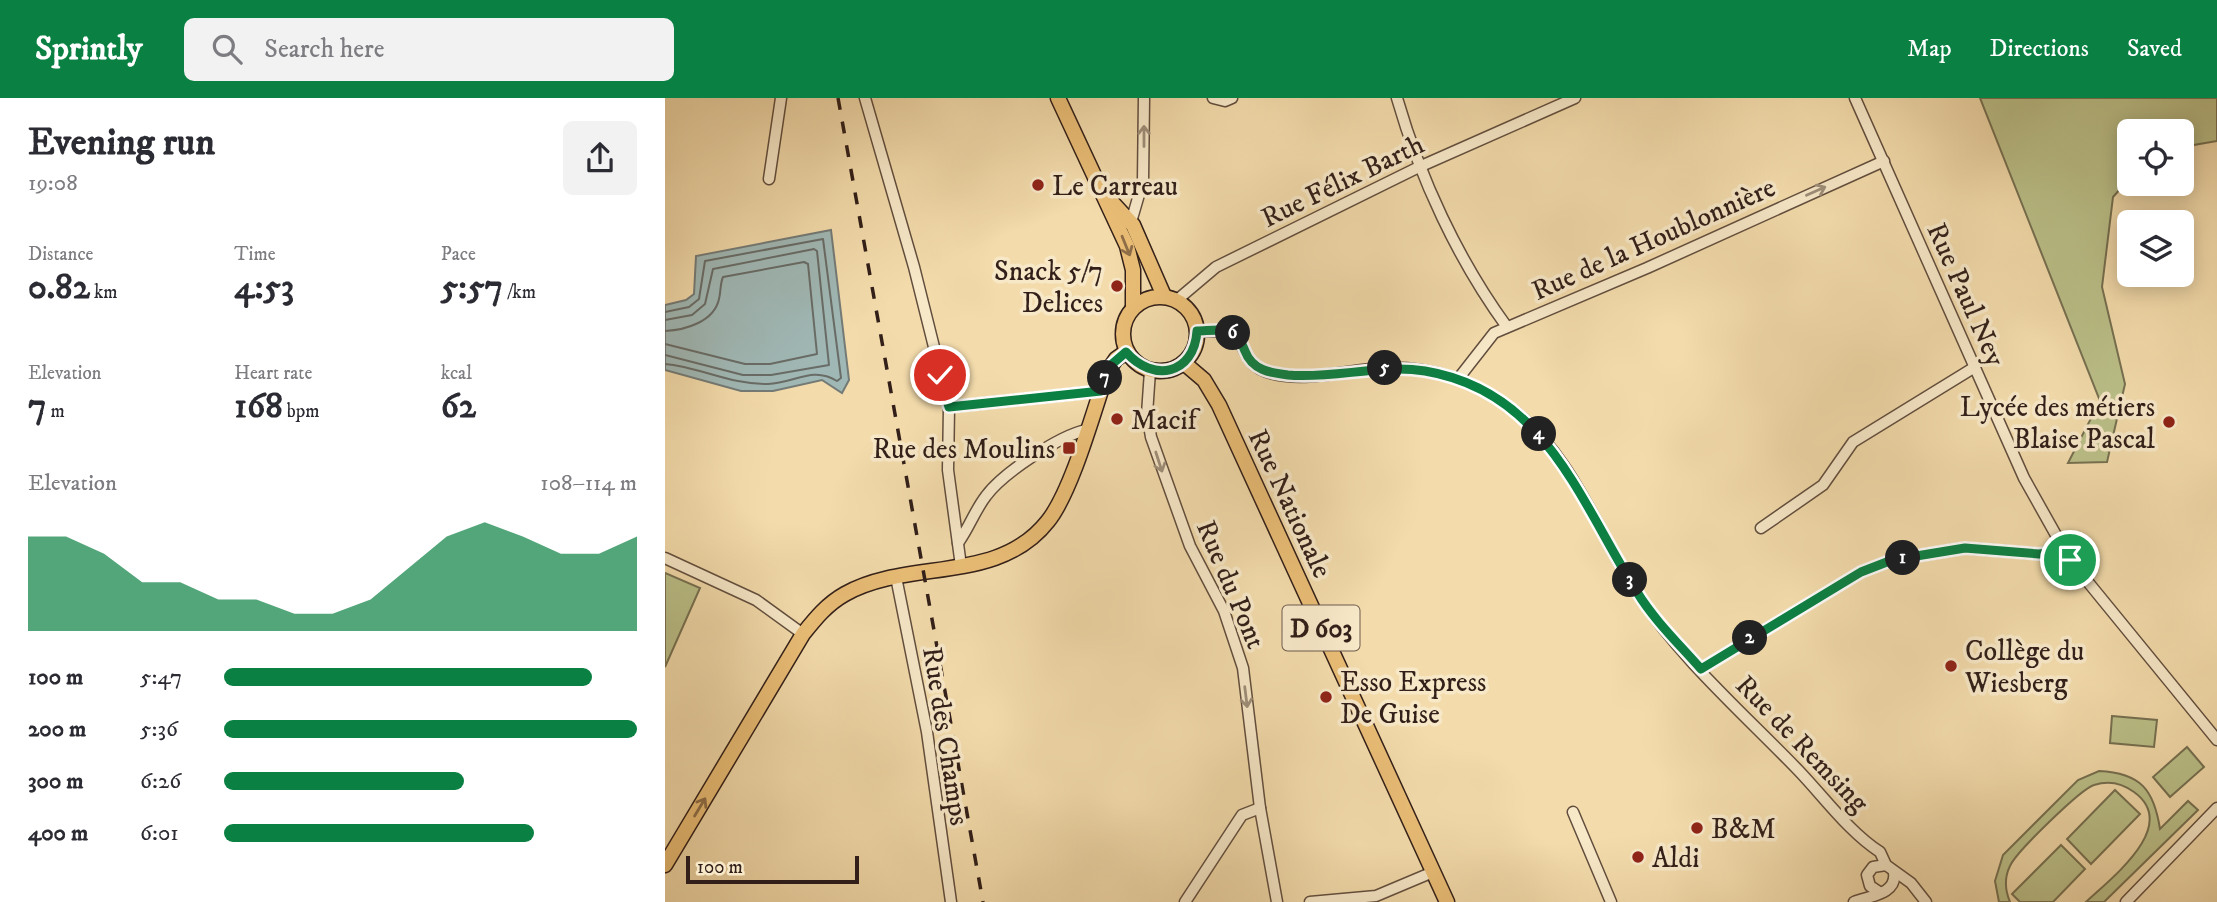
<!DOCTYPE html>
<meta charset="utf-8">
<style>
:root{--surface:#fff;--page:#f2f2f3;--text:#2b2b33;--muted:#7c7c81;--accent:#0b8043}
body{margin:0;font-family:"IM FELL DW Pica",serif;background:var(--page);color:var(--text);height:100vh;display:flex;flex-direction:column;font-size:26px;white-space:nowrap}
*{box-sizing:border-box;margin:0}
p{font-size:23px;color:var(--muted)}
.icon{flex:none;width:38px;height:38px;fill:none;stroke:currentColor;stroke-width:2;stroke-linecap:round;stroke-linejoin:round}
.map{position:relative;flex:1;overflow:hidden}
.sheet{display:flex;flex-direction:column;background:var(--surface);width:665px}
.sheet>*{flex:none}
.fabs{position:absolute;left:1452px;top:21px;display:grid;gap:14px}
.fabs a{display:grid;place-items:center;width:77px;height:77px;border-radius:10px;background:var(--surface);box-shadow:0 4px 18px #0003;font-size:35px}
.scale{position:absolute;left:21px;bottom:18px;width:173px;box-sizing:border-box;padding-left:7px;border:4px solid #321f19;border-top:0;font-size:19px;line-height:24px;white-space:nowrap;color:#321f19;-webkit-text-stroke:5px #f7e8c8;paint-order:stroke}
.pin{position:absolute;display:grid;place-items:center;width:60px;height:60px;color:#fff;margin:-30px;border:4px solid #fff;border-radius:50%;box-shadow:0 2px 7px #0007}
.km{position:absolute;width:35px;height:35px;margin:-18px;border-radius:50%;background:#222;color:#fff;font-size:19px;line-height:35px;text-align:center}
.round{display:grid;place-items:center;flex:none;width:74px;height:74px;border-radius:10px;background:var(--page)}
.headline{display:flex;align-items:center;justify-content:space-between;height:119px;padding:0 28px}
h1{font-size:38px;font-weight:700;line-height:52px}
.stats{display:grid;grid-template-columns:repeat(3,1fr);gap:10px;height:119px;padding:7px 28px}
.stats div{display:grid;align-content:center}
.stats b{font-size:35px;font-weight:700}
.stats small{font-size:19px;font-weight:400}
.stats p{font-size:19px}
.chart{height:196px;padding:14px 28px}
.chart p{display:flex;justify-content:space-between}
.chart svg{width:100%;height:126px;margin-top:7px;fill:var(--accent);opacity:.7}
ul{padding:0 28px;list-style:none;font-size:23px}
li{display:grid;grid-template-columns:112px 84px 1fr;align-items:center;height:52px}
li i{height:18px;border-radius:9px;background:var(--accent)}
header{display:flex;align-items:center;gap:42px;box-sizing:border-box;height:98px;padding:0 35px;background:var(--accent);color:#fff}
header strong{font-size:33px}
nav{display:flex;gap:38px;margin-inline-start:auto;font-size:24px}
.search{width:490px;height:63px;background:var(--page);display:flex;align-items:center;gap:18px;box-sizing:border-box;padding:0 24px;border-radius:10px;color:var(--muted);font-size:26px}
main{display:flex;flex:1;min-height:0}
.map>svg:first-child{display:block}
</style>
<header>
<strong>Sprintly</strong>
<div class="search"><svg class="icon" aria-label="search" viewBox="0 0 24 24"><circle cx="10" cy="10" r="6"/><path d="M15 15l6 6"/></svg>Search here</div>
<nav><a>Map</a><a>Directions</a><a>Saved</a></nav>
</header>
<main>
<section class="sheet">
<div class="headline"><div><h1>Evening run</h1><p>19:08</p></div><a class="round"><svg class="icon" aria-label="share" viewBox="0 0 24 24"><path d="M12 15V3M7 8l5-5 5 5M5 13v7h14v-7"/></svg></a></div>
<div class="stats">
<div><p>Distance</p><b>0.82<small> km</small></b></div>
<div><p>Time</p><b>4:53</b></div>
<div><p>Pace</p><b>5:57<small> /km</small></b></div>
</div>
<div class="stats">
<div><p>Elevation</p><b>7<small> m</small></b></div>
<div><p>Heart rate</p><b>168<small> bpm</small></b></div>
<div><p>kcal</p><b>62</b></div>
</div>
<div class="chart"><p><span>Elevation</span>108–114 m</p>
<svg viewBox="0 0 160 44" preserveAspectRatio="none"><path d="M0 44V11L10 11L20 17L30 27L40 27L50 33L60 33L70 38L80 38L90 33L100 22L110 11L120 6L130 11L140 17L150 17L160 11V44z"/></svg>
</div>
<ul>
<li><b>100 m</b>5:47<i style="width:89%"></i></li>
<li><b>200 m</b>5:36<i style="width:100%"></i></li>
<li><b>300 m</b>6:26<i style="width:58%"></i></li>
<li><b>400 m</b>6:01<i style="width:75%"></i></li>
</ul>
</section>
<div class="map">
<svg width="1552" height="804" viewBox="0 0 1552 804">
<rect width="100%" height="100%" fill="#f3dbab"/>
<filter id="stains"><feTurbulence type="fractalNoise" baseFrequency=".00286" numOctaves="4"/><feColorMatrix values="0 0 0 0 .2 0 0 0 0 .09 0 0 0 0 .02 0 0 0 .5 -.17"/></filter>
<radialGradient id="worn" r=".72"><stop offset=".6" stop-color="#630" stop-opacity="0"/><stop offset="1" stop-color="#630" stop-opacity=".3"/></radialGradient>
<g fill="#bbc089" stroke="#767051" stroke-width="2">
<path d="M1315 0H1552V43L1517 49V33H1465V80L1448 99 1437 189 1460 286 1442 364 1403 365 1435 303Z"/>
<path d="M0 475 35 490 0 569Z"/>
<path d="M1447 618 1492 622 1489 649 1445 645Z"/>
<path d="M1522 649 1539 669 1505 699 1488 679Z"/>
<path d="M1434 673C1476 675 1489 692 1495 731L1523 703 1533 712 1439 804H1421C1445 781 1516 728 1469 694 1457 685 1444 682 1429 687 1416 691 1351 754 1345 768 1339 780 1340 792 1345 804H1334L1330 783 1338 757 1413 682Z"/>
<path d="M1450 692 1475 716 1426 766 1402 741Z"/>
<path d="M1396 747 1420 771 1388 804H1355L1347 796Z"/>
</g>
<path fill="#a0b8b5" stroke="#747b77" stroke-width="2" d="M166 132 184 282 177 295 157 282 108 293H76L0 272V207L21 202 29 196 31 158Z"/>
<g fill="none" stroke-linecap="round" stroke-linejoin="round">
<g stroke="#696c67" stroke-width="2">
<path d="M0 214 24 209 34 201 40 163 158 141 176 280 172 283C147 268 130 285 103 286 66 287 35 269 0 266"/>
<path d="M0 222 27 217 40 206 48 171 149 151 152 153 164 267 106 277H78L0 257"/>
<path d="M0 233C20 232 49 224 54 201 56 193 55 186 58 179L139 164 143 166 152 256 105 266H80L0 246"/>
</g>
<defs>
<g id="minor">
<path d="M200 0 249 169 284 309 283 372 296 468"/>
<path d="M548 0 560 3 567 0"/>
<path d="M732 0C755 80 793 162 842 229"/>
<path d="M1190 0 1359 380 1405 462 1552 642"/>
<path d="M104 81 116 0"/>
<path d="M466 124 478 83 479 0"/>
<path d="M512 202 551 169 754 69 910 0"/>
<path d="M532 233 568 234C579 246 580 263 595 271 627 288 682 272 716 270 764 267 812 283 849 313 909 360 932 434 973 496 1016 561 1079 616 1133 672 1159 699 1184 734 1215 754L1221 767 1246 785 1261 804"/>
<path d="M485 273 482 316 486 339 525 448 559 513 578 570 595 710 612 804"/>
<path d="M793 281 829 235 982 170 1219 63"/>
<path d="M284 309 436 293"/>
<path d="M1096 430 1158 387 1188 344 1310 269"/>
<path d="M293 445C304 430 310 412 321 398 338 375 394 338 421 332"/>
<path d="M0 460 91 502 138 536"/>
<path d="M231 479 262 634 286 804"/>
<path d="M1036 571 1196 474 1227 462 1300 450 1374 456 1400 453"/>
<path d="M908 714 946 804"/>
<path d="M1214 794 1205 788 1202 777 1208 769 1221 767"/>
<path d="M520 804 577 717 595 710"/>
<path d="M645 804 711 798 768 774"/>
<path d="M1189 804C1205 798 1232 796 1229 775"/>
<path d="M1461 804 1552 710"/>
</g>
<g id="major">
<path d="M393 0 462 148 468 172V209"/>
<path d="M444 101 468 127 499 198"/>
<circle cx="495" cy="236" r="37"/>
<path d="M519 265 539 282 554 307 782 804"/>
<path d="M0 767 138 536C150 521 162 506 180 496 244 460 333 487 383 423 407 393 429 312 442 274L451 261 461 254"/>
</g>
</defs>
<use href="#minor" stroke="#624e3e" stroke-width="13"/>
<use href="#major" stroke="#321f19" stroke-width="17"/>
<use href="#minor" stroke="#f7e8c8" stroke-width="10"/>
<use href="#major" stroke="#eabe76" stroke-width="14"/>
<path stroke="#321f19" stroke-width="3.5" stroke-dasharray="12 12" stroke-linecap="butt" d="M173 0 318 804"/>
</g>
<defs><path id="oneway-shaft" d="M-6 0H5M1.5-3L5.5 0L1.5 3" fill="none" stroke-width="1.6" stroke-linecap="round" stroke-linejoin="round" transform="scale(1.75)"/></defs>
<g stroke="#9e8e79">
<use href="#oneway-shaft" transform="translate(479 38) rotate(-90)"/>
<use href="#oneway-shaft" transform="translate(1151 93) rotate(-24)"/>
<use href="#oneway-shaft" transform="translate(494 364) rotate(72)"/>
<use href="#oneway-shaft" transform="translate(581 599) rotate(83)"/>
</g>
<g stroke="#8e6e48">
<use href="#oneway-shaft" transform="translate(461 148) rotate(68)"/>
<use href="#oneway-shaft" transform="translate(35 709) rotate(-59)"/>
</g>
<g fill="none" stroke-linecap="round" stroke-linejoin="round">
<defs>
<path id="route" d="M275 277 284 309 436 293 446 267 461 254C488 285 529 277 532 233 543 233 560 230 569 235 575 239 577 247 580 253 587 272 605 275 623 277 669 281 714 266 760 273 881 293 915 404 972 494 989 522 1014 546 1036 571L1196 474 1227 462 1300 450 1374 456 1400 453 1405 462"/>
</defs>
<use href="#route" stroke="#fff" stroke-width="14"/>
<use href="#route" stroke="#0b8043" stroke-width="9"/>
</g>
<g fill="#8f2418" stroke="#f7e8c8" stroke-width="2.5">
<circle cx="373" cy="87" r="7"/>
<circle cx="452" cy="188" r="7"/>
<circle cx="452" cy="321" r="7"/>
<circle cx="1504" cy="324" r="7"/>
<rect x="397" y="343" width="14" height="14" rx="3.5"/>
<circle cx="1286" cy="568" r="7"/>
<circle cx="661" cy="599" r="7"/>
<circle cx="1032" cy="730" r="7"/>
<circle cx="973" cy="759" r="7"/>
</g>
<g text-anchor="middle" stroke-width="7" stroke-linejoin="round" paint-order="stroke">
<rect fill="#f7e8c8" stroke="#6d5b4e" stroke-width="2" x="617.5" y="507.5" width="77" height="45" rx="5"/>
<g font-size="26" font-weight="bold" fill="#321f19">
<text x="656" y="539">D 603</text>
</g>
<g font-size="28" fill="#321f19" stroke="#f7e8c8">
<text transform="translate(677 82) rotate(-26)" y="10">Rue Félix Barth</text>
<text transform="translate(988 140) rotate(-24)" y="10">Rue de la Houblonnière</text>
<text transform="translate(1302 196) rotate(66)" y="10">Rue Paul Ney</text>
<text transform="translate(626 405) rotate(65)" y="10">Rue Nationale</text>
<text transform="translate(567 486) rotate(67)" y="10">Rue du Pont</text>
<text transform="translate(282 638) rotate(81)" y="10">Rue des Champs</text>
<text transform="translate(1138 645) rotate(46)" y="10">Rue de Remsing</text>
</g>
<g font-size="28" fill="#321f19" stroke="#f7e8c8" text-anchor="start">
<text x="387" y="97">Le Carreau</text>
<text x="438" y="182" text-anchor="end">Snack 5/7<tspan x="438" dy="32">Delices</tspan></text>
<text x="1490" y="318" text-anchor="end">Lycée des métiers<tspan x="1490" dy="32">Blaise Pascal</tspan></text>
<text x="466" y="331">Macif</text>
<text x="390" y="360" text-anchor="end">Rue des Moulins</text>
<text x="1300" y="562">Collège du<tspan x="1300" dy="32">Wiesberg</tspan></text>
<text x="675" y="593">Esso Express<tspan x="675" dy="32">De Guise</tspan></text>
<text x="1046" y="740">B&amp;M</text>
<text x="987" y="769">Aldi</text>
</g>
</g>
<rect width="100%" height="100%" filter="url(#stains)"/>
<rect width="100%" height="100%" fill="url(#worn)"/>
</svg>
<div class="fabs">
<a><svg class="icon" aria-label="locate" viewBox="0 0 24 24"><circle cx="12" cy="12" r="6"/><path d="M12 2v4M12 18v4M2 12h4M18 12h4"/></svg></a>
<a><svg class="icon" aria-label="layers" viewBox="0 0 24 24"><path d="M12 4l9 5-9 5-9-5zM3 14l9 5 9-5"/></svg></a>
</div>
<div class="scale">100 m</div>
<div class="pin" style="left:1405px;top:462px;background:#1e9e55"><svg class="icon" aria-label="arrive" viewBox="0 0 24 24"><path d="M6 21V4h12l-3 4 3 4H6"/></svg></div>
<div class="pin" style="left:275px;top:277px;background:#d93025"><svg class="icon" aria-label="check" viewBox="0 0 24 24"><path d="M5 12l5 5 9-10"/></svg></div>
<b class="km" style="left:1238px;top:460px">1</b>
<b class="km" style="left:1085px;top:540px">2</b>
<b class="km" style="left:965px;top:482px">3</b>
<b class="km" style="left:874px;top:336px">4</b>
<b class="km" style="left:720px;top:270px">5</b>
<b class="km" style="left:568px;top:235px">6</b>
<b class="km" style="left:440px;top:280px">7</b>
</div>
</main>
